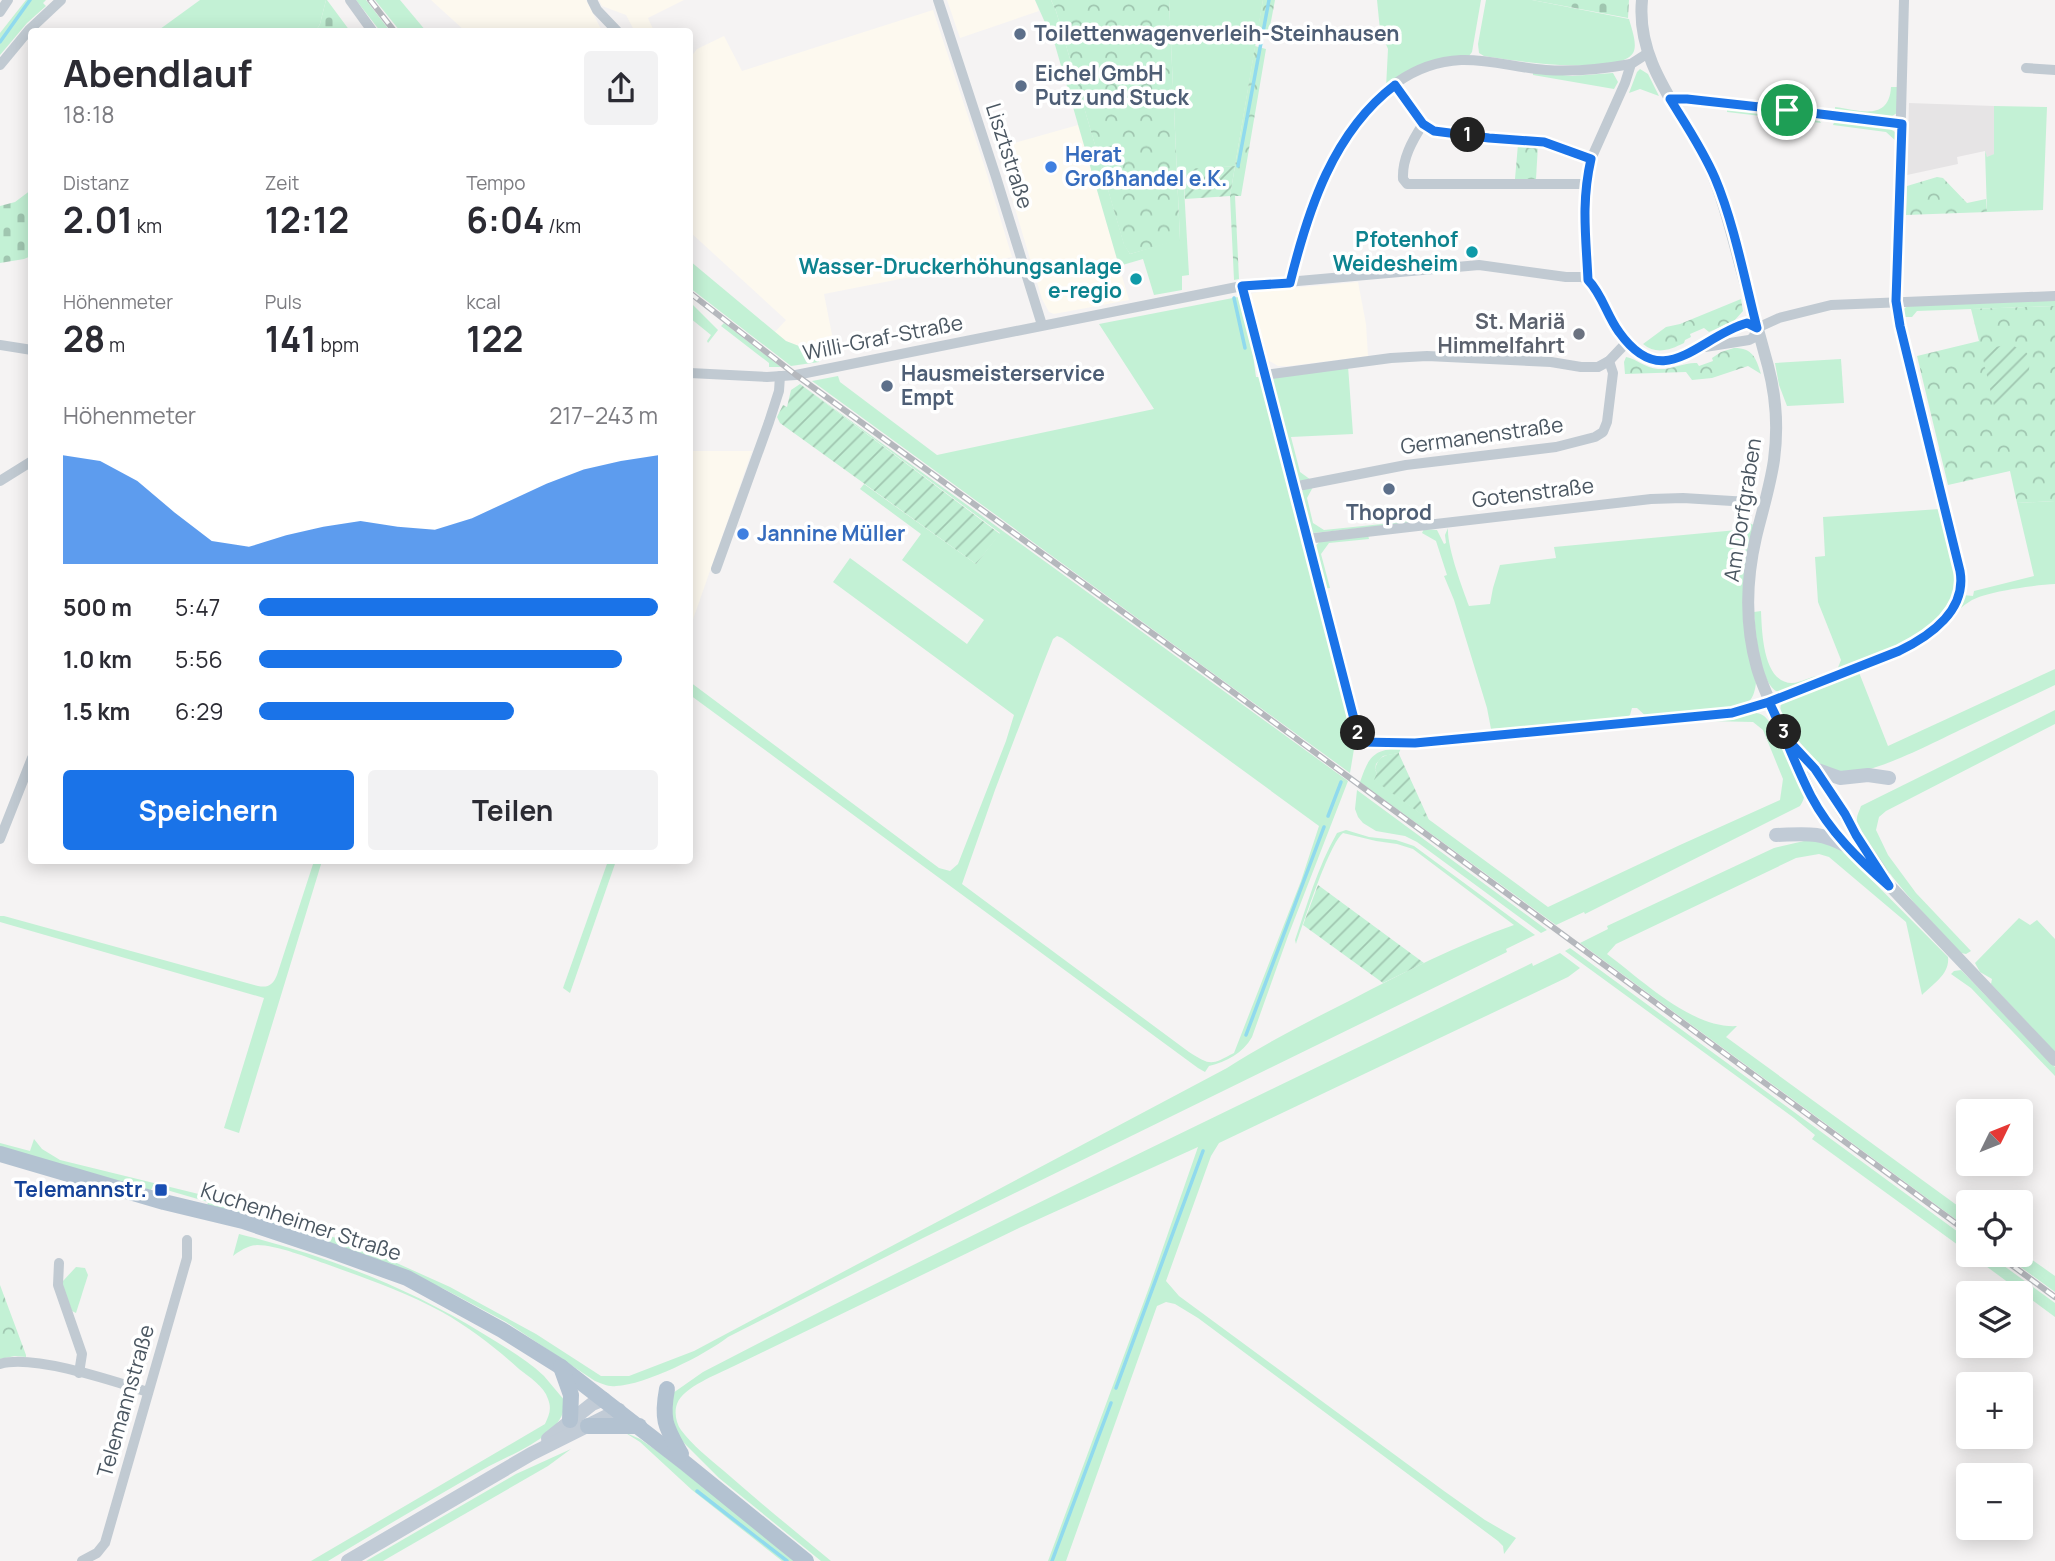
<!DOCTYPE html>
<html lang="de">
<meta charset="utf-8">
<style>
:root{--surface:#fff;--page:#f2f2f3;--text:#2b2b33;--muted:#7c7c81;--accent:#1a73e8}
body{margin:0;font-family:Manrope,sans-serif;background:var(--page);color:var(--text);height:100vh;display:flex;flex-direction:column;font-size:26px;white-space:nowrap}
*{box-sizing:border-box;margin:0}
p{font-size:23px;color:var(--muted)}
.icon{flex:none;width:38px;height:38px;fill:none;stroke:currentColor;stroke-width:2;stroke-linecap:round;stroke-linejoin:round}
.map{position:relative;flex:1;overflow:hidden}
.details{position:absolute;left:28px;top:28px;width:665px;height:836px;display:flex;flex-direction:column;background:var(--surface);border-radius:7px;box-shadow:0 4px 18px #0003}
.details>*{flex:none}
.needle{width:46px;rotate:47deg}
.fabs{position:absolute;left:1956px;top:1099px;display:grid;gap:14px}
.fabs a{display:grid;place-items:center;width:77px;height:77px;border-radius:7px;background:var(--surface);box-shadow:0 4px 18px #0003;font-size:35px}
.pin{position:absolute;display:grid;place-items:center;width:60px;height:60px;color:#fff;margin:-30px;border:4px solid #fff;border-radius:50%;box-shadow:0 2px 7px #0007}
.km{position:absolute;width:35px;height:35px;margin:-18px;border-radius:50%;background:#222;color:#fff;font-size:19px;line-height:35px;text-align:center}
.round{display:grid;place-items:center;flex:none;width:74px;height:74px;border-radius:7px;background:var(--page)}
.summary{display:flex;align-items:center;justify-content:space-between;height:119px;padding:0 35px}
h1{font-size:38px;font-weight:700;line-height:52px}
.figures{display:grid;grid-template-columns:repeat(3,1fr);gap:10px;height:119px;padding:7px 35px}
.figures div{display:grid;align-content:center}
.figures b{font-size:35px;font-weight:700}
.figures small{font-size:19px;font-weight:400}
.figures p{font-size:19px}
.chart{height:196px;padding:14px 35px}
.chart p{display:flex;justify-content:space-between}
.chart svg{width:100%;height:126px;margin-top:7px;fill:var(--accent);opacity:.7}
.action{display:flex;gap:14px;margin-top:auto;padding:14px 35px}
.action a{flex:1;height:80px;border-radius:7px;background:var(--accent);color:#fff;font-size:28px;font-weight:700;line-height:80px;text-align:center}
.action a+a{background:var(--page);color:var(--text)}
ul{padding:0 35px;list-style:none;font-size:23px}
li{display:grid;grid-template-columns:112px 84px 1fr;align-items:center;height:52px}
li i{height:18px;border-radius:9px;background:var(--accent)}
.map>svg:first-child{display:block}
</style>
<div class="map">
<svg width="2055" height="1561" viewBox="0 0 2055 1561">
<defs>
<pattern id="forest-crowns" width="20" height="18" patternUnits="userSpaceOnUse" patternTransform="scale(1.75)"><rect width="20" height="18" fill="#c3f1d5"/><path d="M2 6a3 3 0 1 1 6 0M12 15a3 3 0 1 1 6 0" fill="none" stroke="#a0c6b0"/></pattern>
<pattern id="cemetery-stones" width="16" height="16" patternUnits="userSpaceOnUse" patternTransform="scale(1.75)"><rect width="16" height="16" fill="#c3f1d5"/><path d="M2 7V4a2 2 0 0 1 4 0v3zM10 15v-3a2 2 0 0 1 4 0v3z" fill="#a0c6b0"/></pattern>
<pattern id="garden-furrows" width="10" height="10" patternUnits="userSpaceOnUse" patternTransform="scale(1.75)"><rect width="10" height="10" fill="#c3f1d5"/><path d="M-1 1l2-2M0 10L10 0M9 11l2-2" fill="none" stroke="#a0c6b0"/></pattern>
</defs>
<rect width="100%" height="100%" fill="#f5f3f3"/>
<g fill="#fdf9ef">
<path d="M431 0H586L602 31H465Z"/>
<path d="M599 0H684L648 18 654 31 635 32 626 15 602 6Z"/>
<path d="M947 0H1035L1039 11 960 38Z"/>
<path d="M933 10 985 168 1012 257 824 294 836 355 831 356 829 351 817 353 786 341 775 332 786 320 690 232V58L697 49 724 36 742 71Z"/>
<path d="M1078 125 1129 300 1054 314 1049 312 1042 299 997 148Z"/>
<path d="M1358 282 1366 324 1368 356 1289 366H1278L1266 359 1250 294 1266 290Z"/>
<path d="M690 451H752L690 628Z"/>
</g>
<path fill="#e6e4e5" d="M1909 103 1994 106V154L1987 158 1985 151 1957 157 1958 164 1907 175Z"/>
<g fill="#c3f1d5" fill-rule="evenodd">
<path d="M26 0H46L43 3 46 6 27 23 0 55V33Z"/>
<path d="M200 0H326L320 24 316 31 156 32Z"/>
<path d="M356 0H366L390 31H380Z"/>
<path d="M375 0H400L426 31H400Z"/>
<path d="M1035 0H1051L1056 11 1124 244 1130 254 1180 239 1169 0H1263L1235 166 1183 170 1189 275 1182 276V290L1154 295 1143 259 1119 266 1055 45Z"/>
<path d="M1377 0H1481L1472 52 1469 56C1432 58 1416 68 1386 88L1388 49 1380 30Z"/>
<path d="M1486 0H1532L1629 19C1631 27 1637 42 1634 51 1624 78 1508 60 1484 56L1479 53 1478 44Z"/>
<path d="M1640 69 1648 74 1659 96 1640 89 1629 93 1637 72Z"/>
<path d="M1533 72 1572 76 1613 73 1618 82 1614 89 1533 75Z"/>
<path d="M1891 87H1897V113L1889 118 1835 112V107C1859 110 1889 122 1891 87Z"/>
<path d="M1994 106 2047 107 2043 210 1987 212 1985 151 1987 157 1994 154Z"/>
<path d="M1727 107 1818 118 1821 123 1727 112Z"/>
<path d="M1835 120 1887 127 1895 132 1896 141 1886 132 1833 125Z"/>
<path d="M690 261 786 341 817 353 819 362 791 366 690 288Z"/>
<path d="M1238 297 1251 340 1256 377H1260L1349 713 1354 749 1350 773 812 381 838 376 840 382 937 455 1154 409 1099 324Z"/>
<path d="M2055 300V306L1917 311 1912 317H1902V311L1907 306Z"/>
<path d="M690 302 718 330 708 343 707 341 711 335 690 318Z"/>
<path d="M724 323 781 367H769V363L721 326Z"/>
<path d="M1841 359 1844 403 1787 406 1779 385 1775 363Z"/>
<path d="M1348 366 1353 434 1291 437 1300 472 1311 480 1298 481 1295 478 1271 383 1274 378Z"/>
<path d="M800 384 1348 781 1288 936 1252 1037C1243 1053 1226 1062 1209 1066L1205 1072 1198 1068 690 695V682L939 868 950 871 958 864 1006 741 1014 715 833 582 850 558 967 644 984 620 902 560 921 534 860 489 864 484 976 564 1000 533ZM1057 636 1062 638 1319 826 1301 881 1234 1053C1211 1065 1211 1066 1189 1052L962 884 995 790 1043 664 1053 639Z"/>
<path d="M1313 487 1307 498 1313 523 1324 530 1421 520V522L1313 533 1310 532 1299 494 1304 489Z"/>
<path d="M2055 501V584C2035 585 1989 591 1972 600 1962 606 1954 614 1945 622L1963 595 1973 596 1974 591 2034 576 2017 503Z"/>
<path d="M1940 509 1957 575V587L1953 602 1944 616 1903 646 1837 670 1841 660 1818 602 1815 557 1825 556 1823 517Z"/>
<path d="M1749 523 1754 525 1747 554 1756 683C1754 698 1750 704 1736 709L1648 718 1637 708H1632L1630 715 1625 720 1491 729 1487 708 1454 600 1444 576 1447 575 1436 541 1422 533 1424 529 1437 530 1444 544 1446 543 1445 535 1448 528C1447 547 1462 587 1469 606L1490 604 1493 588 1500 565 1556 558 1554 547 1748 529Z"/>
<path d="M1368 535 1369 539 1329 543 1321 554 1330 588 1323 589 1313 549 1320 541Z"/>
<path d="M1761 611C1762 632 1763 683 1792 683 1803 683 1814 673 1824 677L1778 692C1760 685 1755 631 1754 612Z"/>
<path d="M2055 669V685C2024 700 1993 714 1962 729 1937 741 1866 778 1841 773 1819 769 1805 749 1792 732 1785 722 1775 709 1784 699L1858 670 1888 746Z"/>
<path d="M2055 710V724L1886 811 1879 817 1876 830 1888 855 1916 893 1971 951 1966 954 1961 953C1930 920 1898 888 1873 850 1867 842 1859 832 1857 822 1856 816 1859 812 1861 806Z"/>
<path d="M1748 713C1754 713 1759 712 1764 716 1773 722 1801 779 1804 790 1805 796 1804 800 1800 806L1585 914 1584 912 1556 925 1360 782C1369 756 1373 750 1401 748L1399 753 1383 756 1376 764 1375 770 1377 773 1375 780 1548 907 1680 845 1780 800 1783 779 1763 730 1753 722 1707 721Z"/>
<path d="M1357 790 1547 930 1541 933 1417 842 1405 836 1376 831 1363 823 1358 817 1355 809Z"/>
<path d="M1346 830 1369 837 1396 840 1414 846 1535 935 1506 949 1507 952 923 1238 728 1337C705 1355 645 1385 616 1386 608 1387 603 1384 595 1381L506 1322 444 1289 378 1260 233 1212V1208L350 1242 450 1287 536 1334 601 1376H629L694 1351 1227 1068C1266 1043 1307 1022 1349 1001 1402 973 1457 945 1514 925L1413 849 1397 844 1376 841 1343 833C1329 844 1304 922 1296 944L1295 940C1307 905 1318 866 1337 833Z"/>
<path d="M1818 839 1839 847 1948 957C1950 974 1933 984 1922 995L1906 922 1829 857 1819 854 1796 858 1616 944 1607 954C1642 980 1692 1029 1737 1026L1726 1037 1969 1214V1229L1580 943 1608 929 1607 926 1774 848 1804 841Z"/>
<path d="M314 861H322L239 1133 224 1128 264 998 0 922V916H4L258 986C268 988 273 985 277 975Z"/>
<path d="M608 861H616L570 993 563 988Z"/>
<path d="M2019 918 2030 925 2037 920 2055 939V1052L1991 984 1992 979 1980 972 1975 963Z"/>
<path d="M1570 948 1969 1240V1253L1812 1139 1815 1135 1794 1118 1565 951Z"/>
<path d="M1560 953 1580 968 1568 977 1219 1143 1211 1156 1166 1281 1179 1296 1444 1491 1485 1520 1516 1538 1504 1554 1503 1546 1498 1541 1198 1318 1175 1304 1166 1302 1157 1306 1066 1561H1048L1150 1285 1198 1147 1019 1228 734 1366C718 1374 683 1387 677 1404 674 1412 676 1423 681 1430 692 1445 710 1459 724 1471 759 1502 795 1531 831 1561H821L719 1478 677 1436 671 1426 673 1393 703 1372C976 1230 1255 1098 1532 963L1533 966Z"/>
<path d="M1961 970 2055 1067V1076L1971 988 1951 974 1954 971Z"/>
<path d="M34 1139 42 1149 60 1160 219 1199 218 1203 227 1206 226 1210 207 1206 208 1202 153 1186 151 1190 0 1148V1143L30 1151Z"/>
<path d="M239 1234C324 1255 408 1287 482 1333 503 1346 526 1359 544 1376 551 1384 558 1393 565 1401 564 1413 561 1420 552 1429 532 1448 505 1457 482 1470 430 1500 379 1530 328 1561H311L545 1424C549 1415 552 1409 548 1399 544 1386 529 1377 519 1369 495 1347 470 1328 442 1312 406 1292 367 1279 329 1265 309 1258 277 1245 257 1245 247 1246 240 1251 233 1256Z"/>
<path d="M2021 1252 2055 1276V1292L2004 1255H2021Z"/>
<path d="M1971 1255H1989L2055 1303V1317Z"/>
<path d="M76 1267 85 1268 88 1275 76 1313 72 1311 62 1285 63 1281Z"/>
<path d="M624 1432 640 1439 660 1453 797 1561H782L692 1490 640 1442Z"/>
<path d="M571 1449 548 1466 383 1561H366L516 1474Z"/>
</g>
<g fill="url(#forest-crowns)">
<path d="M1051 0H1169L1180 240 1130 254 1124 245 1056 11Z"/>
<path d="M1263 0H1275L1268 37 1257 33Z"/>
<path d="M1255 46 1266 49 1241 196H1235L1239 279 1234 280 1230 196Z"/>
<path d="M1518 144 1538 145 1536 179H1515Z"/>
<path d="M1937 177 1943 178 1967 203 1986 199 1987 212 1906 215 1907 186Z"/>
<path d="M1741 299 1743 311 1734 321 1709 332 1704 328 1690 334 1691 337 1685 340 1684 343C1670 350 1656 355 1643 344L1666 327 1680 324Z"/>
<path d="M2055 306V501L2017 503 2010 471 1948 485 1917 356 1979 341 1971 309Z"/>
<path d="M1734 348C1753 348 1756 358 1761 374L1748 366 1712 378 1692 380 1686 372 1625 374 1624 362 1626 357C1637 359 1645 368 1658 369 1671 370 1685 362 1697 363L1699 366 1713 361 1712 358 1721 352Z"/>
<path d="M0 1285 26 1355V1357L15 1356 0 1359Z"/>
</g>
<g fill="url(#cemetery-stones)">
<path d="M326 0H327L350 31H316L320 24Z"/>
<path d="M1532 0H1629L1628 18Z"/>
<path d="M31 190V256L24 259 0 263V206L15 202Z"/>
</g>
<g fill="url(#garden-furrows)">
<path d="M1235 166 1230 196 1185 199 1183 169Z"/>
<path d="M2010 344 2027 353C2036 383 2016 391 1994 406L1981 350Z"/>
<path d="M800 384 1000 534 976 564 780 423 777 417 783 405 787 407 791 390Z"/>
<path d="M1399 753V754L1429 820 1374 780 1377 773 1375 770C1378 755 1386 755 1399 753Z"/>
<path d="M1318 885 1424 963 1383 983 1303 925Z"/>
</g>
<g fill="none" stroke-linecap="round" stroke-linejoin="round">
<g stroke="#90daee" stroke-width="3.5">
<path d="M0 42 30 0"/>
<path d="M1238 166 1269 0"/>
<path d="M1234 298 1245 348"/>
<path d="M1328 816 1341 782"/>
<path d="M1246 1035 1324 827"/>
<path d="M1116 1388 1203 1151"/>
<path d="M697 1491 787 1561"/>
<path d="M1052 1561 1111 1403"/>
</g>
<g stroke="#c1cad2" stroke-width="10">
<path d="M350 0 373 32"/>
<path d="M592 0 597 10 617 31"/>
<path d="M938 0 996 177 1042 325"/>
<path d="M0 12 8 0"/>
<path d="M1648 53 1631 64 1625 83 1591 159 1587 177 1584 221 1589 264 1588 280 1594 286C1626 352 1644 385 1718 337 1725 332 1738 323 1747 324 1748 324 1756 328 1757 328"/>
<path d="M0 65 29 30 61 0"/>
<path d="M2026 68 2055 70"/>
<path d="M1395 85 1423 124 1434 131 1489 138 1544 142 1591 159"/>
<path d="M1670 99H1687L1902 124"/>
<path d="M1423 124C1412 141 1402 159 1403 179L1407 184H1587"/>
<path d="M1290 283C1311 199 1357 65 1461 60 1490 59 1517 68 1546 70 1574 72 1603 69 1631 64"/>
<path d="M1242 286 1360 742 1415 743 1732 713 1748 709 1899 651 1922 638 1942 622 1955 604 1960 592V571L1900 326 1896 301 1904 0"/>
<path d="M0 345 32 350"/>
<path d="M1705 347 1749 340 1753 338 1757 328 1779 318 1831 305 2055 296"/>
<path d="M690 373 767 377 796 375 1242 286 1479 265 1566 277H1581L1588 280"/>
<path d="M1264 375 1391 358 1427 356 1551 362 1581 367H1598L1609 361 1627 342"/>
<path d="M0 481 32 461"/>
<path d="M1293 487 1406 465 1556 447 1595 437 1603 432 1607 422 1613 373 1609 361"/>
<path d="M1306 539 1651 499 1683 498 1765 503"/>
<path d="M716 569 769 422 779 391 780 376"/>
<path d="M0 839 32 758"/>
<path d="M59 1263 58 1285 82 1354 79 1373"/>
<path d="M0 1364C33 1354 113 1381 148 1392"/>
<path d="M82 1561 97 1553 105 1543 187 1258V1240"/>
</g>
<g stroke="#c1cad2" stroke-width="12">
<path d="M1642 0C1635 71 1693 121 1716 183 1726 209 1733 237 1740 264 1749 298 1759 332 1768 366 1776 396 1778 430 1774 460 1770 487 1762 512 1756 537 1746 580 1745 625 1757 668 1764 692 1776 714 1786 736 1795 755 1801 775 1811 794 1828 831 1859 860 1890 886L2055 1060"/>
<path d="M1791 742C1818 769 1836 803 1857 835 1865 849 1876 862 1884 876"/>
</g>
<g stroke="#c1cbd6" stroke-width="14">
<path d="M1815 769 1840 778 1868 775 1889 778"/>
<path d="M1776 835C1807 834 1818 831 1847 846"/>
<path d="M548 1439 592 1404 604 1399"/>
<path d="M348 1561 531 1454 619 1410"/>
</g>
<g stroke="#b3c2d1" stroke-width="16">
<path d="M0 1154 164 1202 243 1221 329 1250 407 1278 502 1330 561 1367 685 1463 806 1561"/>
<path d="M561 1367 571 1395 570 1420"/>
<path d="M667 1389C661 1421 666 1427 681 1454"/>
<path d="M588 1426H639"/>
</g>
<defs>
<g id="rail">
<path d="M370 0 395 32"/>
<path d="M690 293 796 375 1207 673 1969 1233"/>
<path d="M1998 1255 2055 1297"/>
</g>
</defs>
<use href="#rail" stroke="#b5b8bd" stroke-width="6"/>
<use href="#rail" stroke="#fff" stroke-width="3.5" stroke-dasharray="10" stroke-linecap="butt"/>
</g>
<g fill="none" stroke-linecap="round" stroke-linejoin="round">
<defs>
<path id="route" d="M1787 110 1687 99H1670C1686 125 1703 150 1715 178 1734 223 1745 281 1757 328L1747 323C1698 337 1664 395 1619 332 1607 316 1602 294 1588 280 1586 237 1581 203 1591 159L1544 142 1489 138 1434 131 1423 124 1395 85C1333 132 1308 210 1290 283L1242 286 1360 742 1415 743 1732 713 1769 702 1787 739 1815 769 1845 814 1856 835 1889 886C1859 860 1830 832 1811 796 1795 765 1784 733 1769 702L1899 651C1930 636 1967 610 1960 571L1900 326 1896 301 1902 124 1787 110"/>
</defs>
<use href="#route" stroke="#fff" stroke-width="14"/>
<use href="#route" stroke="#1a73e8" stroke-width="9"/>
</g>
<g fill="#5c6f8a" stroke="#fff" stroke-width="2.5">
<circle cx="1020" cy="34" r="7"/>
<circle cx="1021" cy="86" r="7"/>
<circle cx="887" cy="386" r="7"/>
<circle cx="1389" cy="489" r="7"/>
</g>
<g fill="#3f7fe0" stroke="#fff" stroke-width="2.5">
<circle cx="1051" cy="167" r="7"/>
<circle cx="743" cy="534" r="7"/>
</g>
<g fill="#0f9aa8" stroke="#fff" stroke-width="2.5">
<circle cx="1472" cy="252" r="7"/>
<circle cx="1136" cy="279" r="7"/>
</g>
<circle fill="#6b7280" stroke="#fff" stroke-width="2.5" cx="1579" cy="334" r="7"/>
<rect fill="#1a4fb4" stroke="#fff" stroke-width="2.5" x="154" y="1183" width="14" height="14" rx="3.5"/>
<g text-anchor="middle" stroke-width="7" stroke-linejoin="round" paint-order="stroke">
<g font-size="21" font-weight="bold" fill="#4e5e75" stroke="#fff" text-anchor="start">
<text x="1034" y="41">Toilettenwagenverleih-Steinhausen</text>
<text x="1035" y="81">Eichel GmbH<tspan x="1035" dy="24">Putz und Stuck</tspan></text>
<text x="901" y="381">Hausmeisterservice<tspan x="901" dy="24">Empt</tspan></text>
<text x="1389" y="520" text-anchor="middle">Thoprod</text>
</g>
<g font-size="21" font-weight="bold" fill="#366cbe" stroke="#fff" text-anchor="start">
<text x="1065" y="162">Herat<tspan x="1065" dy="24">Großhandel e.K.</tspan></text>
<text x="757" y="541">Jannine Müller</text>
</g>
<g font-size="21" fill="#4a5661" stroke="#fff">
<text transform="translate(1009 156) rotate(72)" y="7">Lisztstraße</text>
<text transform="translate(883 338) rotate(-11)" y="7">Willi-Graf-Straße</text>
<text transform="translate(1482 436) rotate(-8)" y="7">Germanenstraße</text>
<text transform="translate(1533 493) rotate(-7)" y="7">Gotenstraße</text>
<text transform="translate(1743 510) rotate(-81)" y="7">Am Dorfgraben</text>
<text transform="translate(301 1222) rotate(18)" y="7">Kuchenheimer Straße</text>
<text transform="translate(126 1401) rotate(-74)" y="7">Telemannstraße</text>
</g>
<g font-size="21" font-weight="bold" fill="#0d838f" stroke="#fff" text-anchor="end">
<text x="1458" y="247">Pfotenhof<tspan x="1458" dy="24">Weidesheim</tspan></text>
<text x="1122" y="274">Wasser-Druckerhöhungsanlage<tspan x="1122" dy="24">e-regio</tspan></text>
</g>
<g font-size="21" font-weight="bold" fill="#5b616d" stroke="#fff" text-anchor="end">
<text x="1565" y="329">St. Mariä<tspan x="1565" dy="24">Himmelfahrt</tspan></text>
</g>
<g font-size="21" font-weight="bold" fill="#164399" stroke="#fff" text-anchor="end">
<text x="147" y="1197">Telemannstr.</text>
</g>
</g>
</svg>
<div class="fabs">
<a><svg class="needle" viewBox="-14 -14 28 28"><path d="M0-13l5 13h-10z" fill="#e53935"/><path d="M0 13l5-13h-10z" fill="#7c7c81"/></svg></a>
<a><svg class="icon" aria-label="locate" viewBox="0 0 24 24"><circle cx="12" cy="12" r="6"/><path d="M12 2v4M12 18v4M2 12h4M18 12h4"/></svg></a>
<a><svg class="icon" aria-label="layers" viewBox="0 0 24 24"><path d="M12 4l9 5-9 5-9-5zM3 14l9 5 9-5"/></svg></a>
<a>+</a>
<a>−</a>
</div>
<div class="pin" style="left:1787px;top:110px;background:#1e9e55"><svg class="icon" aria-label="arrive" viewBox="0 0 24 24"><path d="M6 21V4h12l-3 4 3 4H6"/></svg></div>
<b class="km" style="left:1468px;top:135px">1</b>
<b class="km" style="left:1358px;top:733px">2</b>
<b class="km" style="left:1784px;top:732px">3</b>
<section class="details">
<div class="summary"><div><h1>Abendlauf</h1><p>18:18</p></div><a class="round"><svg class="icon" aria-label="share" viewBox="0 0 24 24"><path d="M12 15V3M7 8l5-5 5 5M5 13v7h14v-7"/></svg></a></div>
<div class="figures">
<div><p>Distanz</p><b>2.01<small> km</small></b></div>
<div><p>Zeit</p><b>12:12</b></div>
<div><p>Tempo</p><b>6:04<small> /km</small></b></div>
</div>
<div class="figures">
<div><p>Höhenmeter</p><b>28<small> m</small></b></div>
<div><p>Puls</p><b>141<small> bpm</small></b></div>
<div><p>kcal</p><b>122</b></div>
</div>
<div class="chart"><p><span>Höhenmeter</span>217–243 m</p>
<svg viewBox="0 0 160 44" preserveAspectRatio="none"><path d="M0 44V6L10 8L20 15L30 26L40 36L50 38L60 34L70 31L80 29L90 31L100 32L110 28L120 22L130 16L140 11L150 8L160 6V44z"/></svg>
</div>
<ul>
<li><b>500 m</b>5:47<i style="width:100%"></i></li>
<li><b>1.0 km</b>5:56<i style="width:91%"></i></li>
<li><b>1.5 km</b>6:29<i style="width:64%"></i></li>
</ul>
<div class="action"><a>Speichern</a><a>Teilen</a></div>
</section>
</div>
